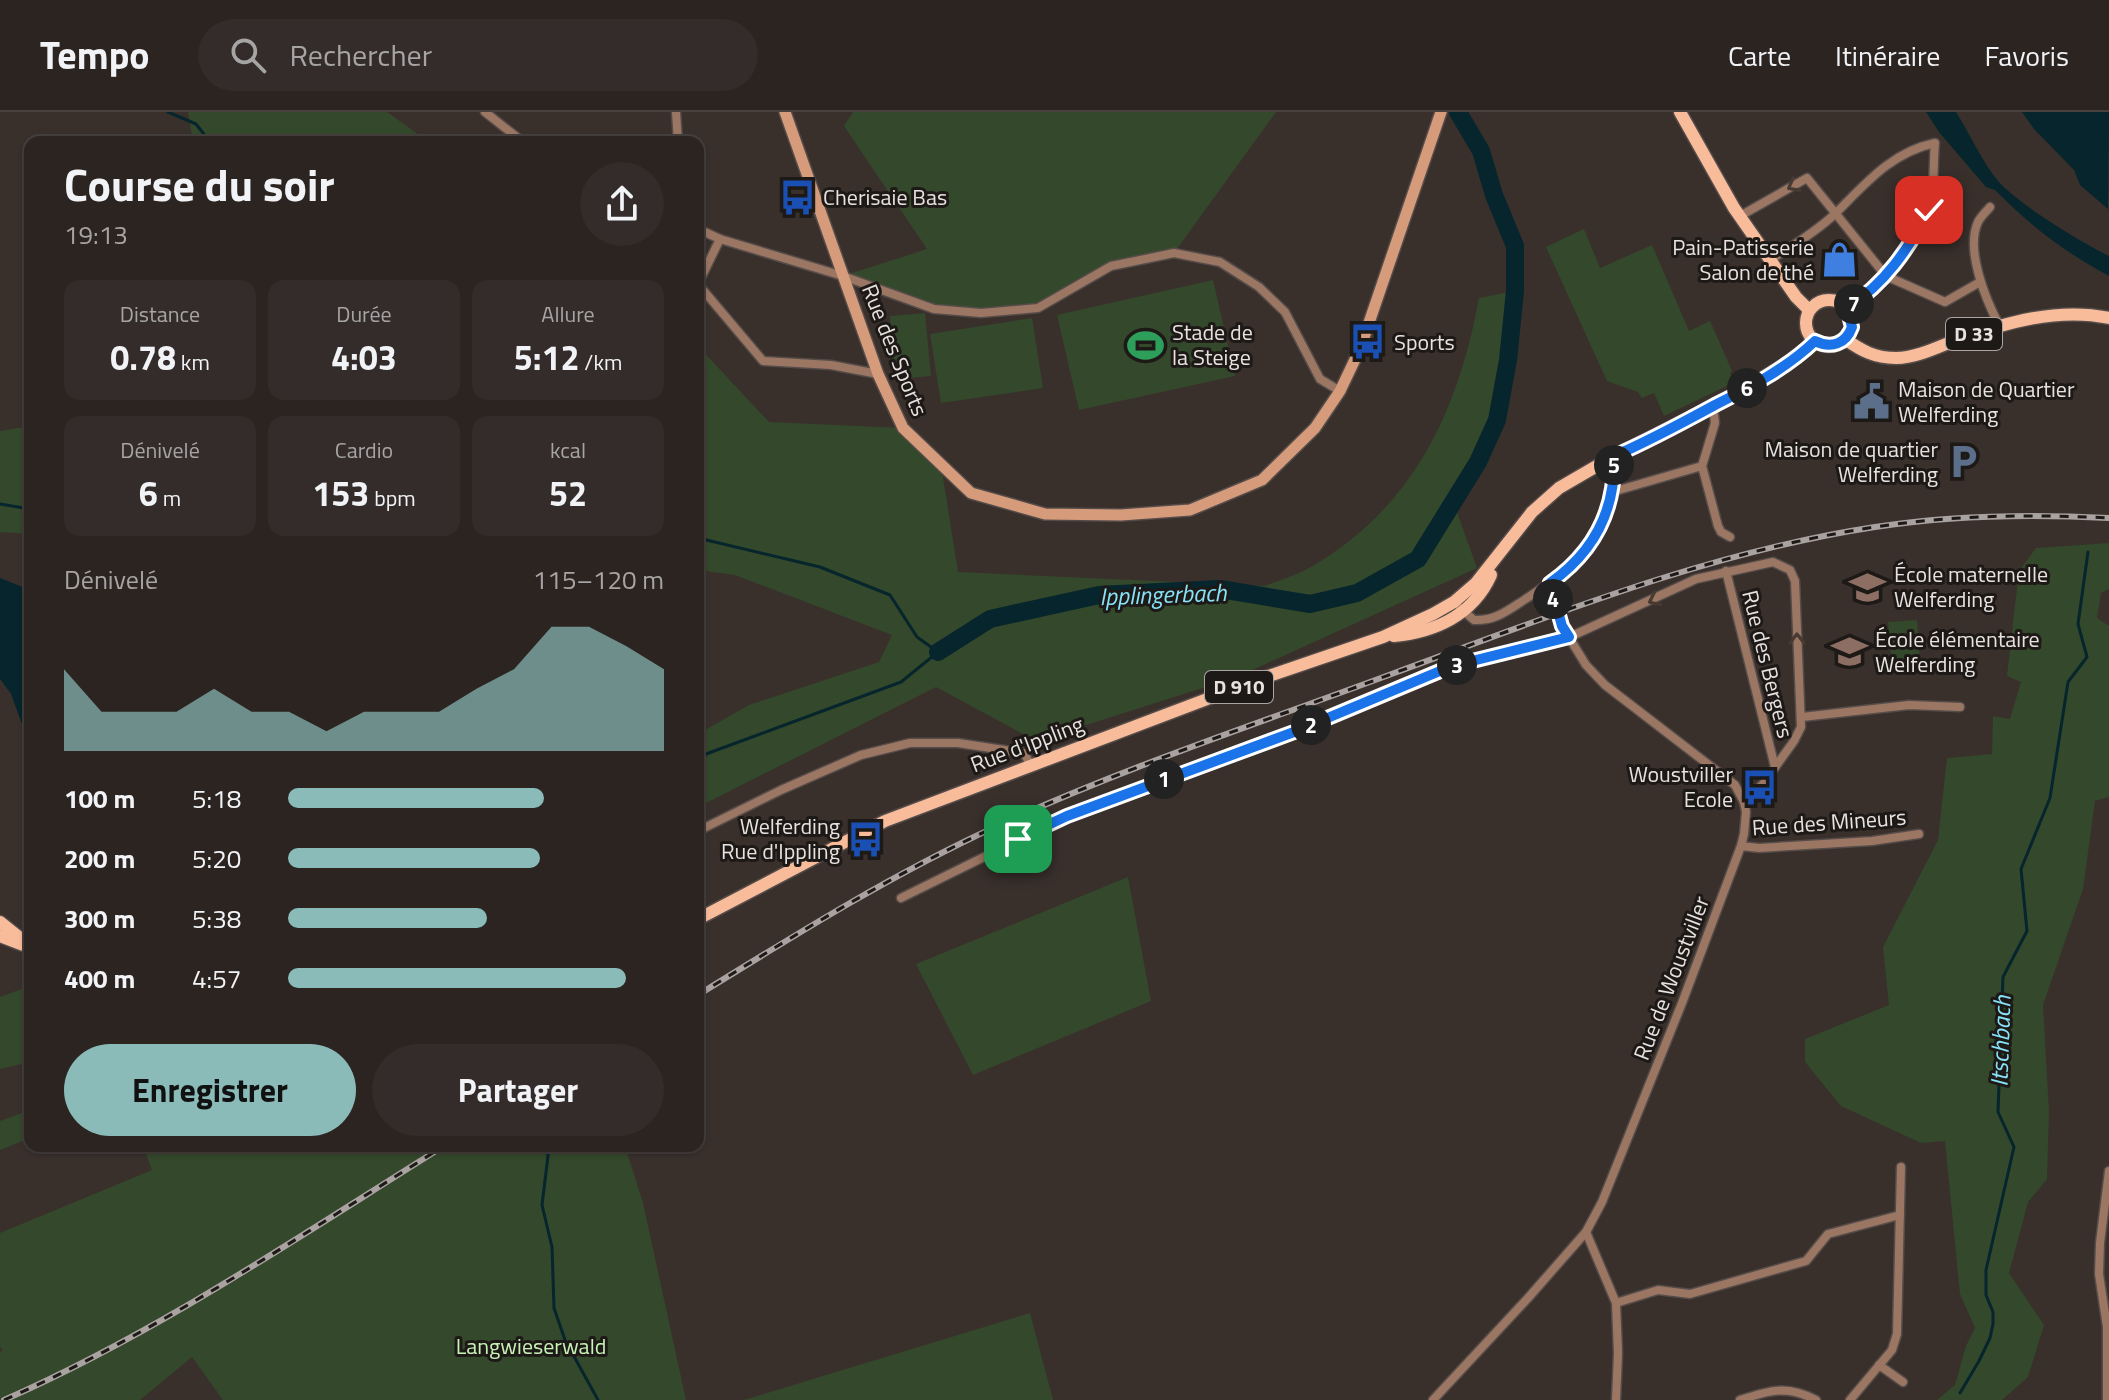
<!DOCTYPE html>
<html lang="fr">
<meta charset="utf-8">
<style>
:root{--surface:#2b2421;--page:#332c2a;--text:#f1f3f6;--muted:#a6a4a5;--line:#47413f;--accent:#8bbbb9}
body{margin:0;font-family:"Titillium Web",sans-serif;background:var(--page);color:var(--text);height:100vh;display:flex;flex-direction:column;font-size:30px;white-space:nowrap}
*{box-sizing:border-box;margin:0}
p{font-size:26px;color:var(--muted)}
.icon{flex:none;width:44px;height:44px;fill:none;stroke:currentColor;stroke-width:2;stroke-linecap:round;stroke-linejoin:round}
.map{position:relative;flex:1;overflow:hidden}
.panel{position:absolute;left:24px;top:24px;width:680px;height:1016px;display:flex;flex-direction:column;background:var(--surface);border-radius:16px;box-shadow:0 2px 6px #0004,0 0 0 2px var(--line)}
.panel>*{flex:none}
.pin{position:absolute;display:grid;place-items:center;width:68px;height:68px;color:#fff;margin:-34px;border-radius:16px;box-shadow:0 4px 12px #0006}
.km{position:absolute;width:40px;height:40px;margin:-20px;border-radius:50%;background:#222;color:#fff;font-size:22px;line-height:40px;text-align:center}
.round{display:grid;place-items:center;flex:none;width:84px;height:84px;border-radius:42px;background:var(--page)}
.overview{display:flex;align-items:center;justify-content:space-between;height:136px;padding:0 40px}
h1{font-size:44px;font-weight:700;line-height:60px}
.stats{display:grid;grid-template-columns:repeat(3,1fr);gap:12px;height:136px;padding:8px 40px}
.stats div{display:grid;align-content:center;border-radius:16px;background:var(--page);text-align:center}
.stats b{font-size:34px;font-weight:700}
.stats small{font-size:22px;font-weight:400}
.stats p{font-size:22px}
.chart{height:224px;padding:16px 40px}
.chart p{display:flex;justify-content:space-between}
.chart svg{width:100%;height:144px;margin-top:8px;fill:var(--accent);opacity:.7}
.primary-button{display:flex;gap:16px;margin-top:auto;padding:16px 40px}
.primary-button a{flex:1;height:92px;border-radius:48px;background:var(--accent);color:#111;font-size:32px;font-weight:700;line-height:92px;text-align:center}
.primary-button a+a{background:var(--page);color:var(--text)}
ul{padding:0 40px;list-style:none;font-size:26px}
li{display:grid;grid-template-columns:128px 96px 1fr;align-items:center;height:60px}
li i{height:20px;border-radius:10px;background:var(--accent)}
header{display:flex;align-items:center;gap:48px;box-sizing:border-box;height:112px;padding:0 40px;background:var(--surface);border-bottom:2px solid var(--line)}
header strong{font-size:38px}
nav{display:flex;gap:44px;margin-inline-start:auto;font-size:28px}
.search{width:560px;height:72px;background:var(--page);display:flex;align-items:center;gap:20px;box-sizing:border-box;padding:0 28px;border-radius:44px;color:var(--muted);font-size:30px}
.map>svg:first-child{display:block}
</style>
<header>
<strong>Tempo</strong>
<div class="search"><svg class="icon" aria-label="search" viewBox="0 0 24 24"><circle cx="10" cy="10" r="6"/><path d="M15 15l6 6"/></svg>Rechercher</div>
<nav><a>Carte</a><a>Itinéraire</a><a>Favoris</a></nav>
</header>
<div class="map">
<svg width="2109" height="1288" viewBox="0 0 2109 1288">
<rect width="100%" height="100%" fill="#39302c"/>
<g fill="#34482b">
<path d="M188 0H387L429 30H193Z"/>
<path d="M853 0H1276L1174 141 1111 154 1038 196 981 201 934 197 843 164 927 137 844 14Z"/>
<path d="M1584 117 1600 156 1652 133 1689 219 1710 209 1732 259 1730 261 1733 271 1664 304 1654 281 1642 286 1638 280 1607 269 1546 135Z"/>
<path d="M1213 168 1235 264 1079 298 1057 203Z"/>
<path d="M1515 179C1511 221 1510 268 1497 308 1487 338 1469 365 1454 392L1477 456 1237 565 1036 629 936 575 698 695V622L749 593 879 550 892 523 735 463 698 458V234L769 310 903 316 941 353 958 460 1265 474C1280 468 1297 463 1311 455 1414 395 1458 299 1479 186Z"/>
<path d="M925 201 931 264 896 267 890 204Z"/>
<path d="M1032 206 1043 276 941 291 930 222Z"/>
<path d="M30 314V422L0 420V319Z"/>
<path d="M2109 431V477L2101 481 2097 506 2109 514V685L2095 689 2083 777 2043 893 2049 1000 2047 1067 2028 1090 2009 1161 2044 1213 2028 1265 2002 1288H1937L1955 1273 1966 1234 1975 1216 1960 1182 1945 1029 1921 1031 1841 994 1805 950V927L1889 893 1883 835 1938 728 1947 646 1992 642 1993 604 2010 607 2021 570 2007 564 2019 459 2036 436Z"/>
<path d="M1917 508 1920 551 1892 553 1888 510Z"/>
<path d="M1128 765 1151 889 973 963 916 852Z"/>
<path d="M30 874V950L0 957V885Z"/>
<path d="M30 998V1026L0 1038V1009Z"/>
<path d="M143 1034H625L643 1091 686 1288H223L192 1245 140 1288H0V1240L3 1238 0 1235V1121L152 1058Z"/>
<path d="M1030 1201 1053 1288H744Z"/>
</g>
<g fill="#06252c">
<path d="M1926 0H1956C1970 22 1982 50 1999 70 2021 94 2079 129 2109 144V164C2063 139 2032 115 1995 78L1986 75 1939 20Z"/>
<path d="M2022 0H2109L2108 97 2080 73 2074 58 2034 17Z"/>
<path d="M0 466 25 476 30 481V634L11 582 0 567Z"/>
</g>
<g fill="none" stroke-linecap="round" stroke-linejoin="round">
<g stroke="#06252c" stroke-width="3">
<path d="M168 0 196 12 210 30"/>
<path d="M0 392 30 397"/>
<path d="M698 426 820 455 890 483 917 525 938 540 901 570 706 642 698 656"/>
<path d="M547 1034 548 1044 542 1093 552 1135 554 1196 565 1228 598 1288"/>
<path d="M1960 1281 1979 1249 1990 1226 1993 1212V1200L1986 1183V1158L2014 1035 1998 1000 2003 865 2027 819 2021 757 2050 686 2068 570 2087 545 2078 512 2088 440"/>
</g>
<path stroke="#06252c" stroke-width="18" d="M938 540 990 507 1099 483 1220 477 1310 492 1357 481 1418 447 1478 350 1497 308 1508 248 1515 179V134L1494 83 1481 39 1458 0"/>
<defs>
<g id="street">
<path d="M485 0 523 30"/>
<path d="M676 0 678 30"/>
<path d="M1990 95C1986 100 1981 104 1978 110 1965 138 1986 188 1999 213"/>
<path d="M1740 104 1807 66 1886 164 1945 190 1980 170"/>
<path d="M698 117 720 127 843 164 934 197 981 201 1038 196 1111 154 1174 141 1220 150 1259 175 1285 200 1320 267 1340 279"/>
<path d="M720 127 698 172 763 249 831 253 878 262"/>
<path d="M1770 148C1793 134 1817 119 1836 101 1866 71 1892 40 1935 31 1933 50 1935 83 1928 100 1913 138 1881 174 1847 196"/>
<path d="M1713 294 1715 311 1702 354 1718 414 1721 420 1730 425"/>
<path d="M1612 380 1702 354"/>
<path d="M1726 459 1775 655"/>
<path d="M1460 496 1474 508C1495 509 1507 499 1524 488 1581 452 1616 415 1614 344"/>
<path d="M1802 605 1909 593 1960 595"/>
<path d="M698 719 781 678 861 643 910 631H958L1024 641 1030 652"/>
<path d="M1741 734 1759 736 1872 729 1919 722"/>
<path d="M901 786 1067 704 1294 620 1452 554 1574 523 1696 467 1773 450 1790 458 1795 469 1801 615 1794 629 1763 672 1744 690"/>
<path d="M1586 1120 1616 1191 1618 1241 1616 1288"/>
<path d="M1616 1191 1658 1178 1690 1182 1806 1149 1828 1122 1900 1103"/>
<path d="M1879 1253 1903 1270"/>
<path d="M1433 1288 1528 1186 1586 1120 1602 1090 1682 891 1741 734 1744 722 1746 700 1744 690 1735 673 1605 573 1586 553 1562 514"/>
<path d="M1740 1288C1770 1278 1787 1273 1816 1288"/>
<path d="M1850 1288 1892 1238 1897 1222 1901 1055"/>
<path d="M2107 1288V1215L2099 1162 2100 1131 2109 1059"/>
</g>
<path id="secondary" d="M785 0 878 262 903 316 971 381 1045 402 1121 403 1190 398 1262 368 1315 316 1340 279 1360 237 1441 0"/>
<g id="primary">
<path d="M1680 0 1734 96 1796 185 1809 198"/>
<circle cx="1829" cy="211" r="23"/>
<path d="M1845 227C1862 239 1875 246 1896 246 1916 246 1938 235 1956 228 2005 211 2057 195 2109 206"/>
<path d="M1394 524C1435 520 1473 503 1491 463"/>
<path d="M698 807 885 709 1260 567 1383 525 1433 502 1454 490 1476 471 1532 400 1559 376 1614 344 1735 283 1801 242 1815 229"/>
<path d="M0 810 30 834"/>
<path d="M0 824 23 833"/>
</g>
</defs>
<use href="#street" stroke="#554c49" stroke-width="11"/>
<use href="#secondary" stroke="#554c49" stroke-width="14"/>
<use href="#primary" stroke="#554c49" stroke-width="15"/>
<use href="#street" stroke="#9b7662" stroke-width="8"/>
<use href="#secondary" stroke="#d69b7b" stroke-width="11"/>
<use href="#primary" stroke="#f9bc9b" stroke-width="12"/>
<defs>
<g id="rail">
<path d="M698 883C795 823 891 763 995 715 1125 655 1263 610 1397 560 1553 503 1710 440 1875 415 1952 403 2031 402 2109 406"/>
<path d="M4 1288C159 1220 301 1123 444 1034"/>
</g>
</defs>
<use href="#rail" stroke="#a9a2a0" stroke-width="6"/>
<use href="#rail" stroke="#1d1917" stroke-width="3" stroke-dasharray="9" stroke-linecap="butt"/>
<defs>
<path id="street-bridge" d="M1554 489 1562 514"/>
</defs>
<use href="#street-bridge" stroke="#554c49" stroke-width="11" stroke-linecap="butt"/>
<use href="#street-bridge" stroke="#9b7662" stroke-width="8"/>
</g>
<defs><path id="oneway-chevron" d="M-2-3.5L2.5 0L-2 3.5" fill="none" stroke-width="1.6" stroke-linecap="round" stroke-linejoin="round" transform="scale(2)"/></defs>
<g stroke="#493a31">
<use href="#oneway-chevron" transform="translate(1793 74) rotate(152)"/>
<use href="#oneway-chevron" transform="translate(1654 488) rotate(154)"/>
<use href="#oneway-chevron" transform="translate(1797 527) rotate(-91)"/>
</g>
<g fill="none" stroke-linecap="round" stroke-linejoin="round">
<defs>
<path id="route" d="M1018 727 1067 704 1294 620 1452 554 1569 525 1562 514 1550 471C1594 440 1616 398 1614 344 1649 329 1682 311 1715 293 1749 276 1787 256 1815 229 1831 237 1846 232 1852 215L1847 196C1885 172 1909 136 1929 98"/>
</defs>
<use href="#route" stroke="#fff" stroke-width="16"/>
<use href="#route" stroke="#1a73e8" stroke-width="10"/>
</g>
<defs>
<symbol id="bus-bare" viewBox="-9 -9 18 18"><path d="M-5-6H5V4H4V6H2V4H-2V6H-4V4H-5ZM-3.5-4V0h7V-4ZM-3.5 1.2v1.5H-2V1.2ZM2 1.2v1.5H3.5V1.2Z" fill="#1a4fb4" stroke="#1d1917" stroke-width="2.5" paint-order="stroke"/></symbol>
<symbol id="shop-bare" viewBox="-9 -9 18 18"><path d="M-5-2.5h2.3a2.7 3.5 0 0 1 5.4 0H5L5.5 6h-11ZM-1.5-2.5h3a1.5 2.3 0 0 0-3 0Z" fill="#3f7fe0" stroke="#1d1917" stroke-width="2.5" paint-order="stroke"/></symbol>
<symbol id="stadium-bare" viewBox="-9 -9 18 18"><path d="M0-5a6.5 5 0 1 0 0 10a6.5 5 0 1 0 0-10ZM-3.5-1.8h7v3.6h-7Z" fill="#2e9e5b" stroke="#1d1917" stroke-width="2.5" paint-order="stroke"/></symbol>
<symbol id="civic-bare" viewBox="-9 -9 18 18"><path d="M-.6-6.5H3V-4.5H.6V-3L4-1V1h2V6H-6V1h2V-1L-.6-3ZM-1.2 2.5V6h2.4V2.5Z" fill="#5c6f8a" stroke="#1d1917" stroke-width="2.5" paint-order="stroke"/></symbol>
<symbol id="parking-bare" viewBox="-9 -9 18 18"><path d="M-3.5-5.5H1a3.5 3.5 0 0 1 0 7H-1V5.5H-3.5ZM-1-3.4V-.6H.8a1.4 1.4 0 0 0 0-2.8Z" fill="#5c6f8a" stroke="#1d1917" stroke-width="2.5" paint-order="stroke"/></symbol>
<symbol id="school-bare" viewBox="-9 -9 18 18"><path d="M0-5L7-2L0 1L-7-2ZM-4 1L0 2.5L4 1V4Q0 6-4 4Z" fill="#8d6e63" stroke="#1d1917" stroke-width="2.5" paint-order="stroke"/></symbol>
</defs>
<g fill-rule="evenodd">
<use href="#bus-bare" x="772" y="60" width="51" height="51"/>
<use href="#shop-bare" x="1814" y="122" width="51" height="51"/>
<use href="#bus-bare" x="1342" y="204" width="51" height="51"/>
<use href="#stadium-bare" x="1120" y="208" width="51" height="51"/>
<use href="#civic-bare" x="1846" y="264" width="51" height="51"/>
<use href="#parking-bare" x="1938" y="324" width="51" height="51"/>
<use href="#school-bare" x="1842" y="450" width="51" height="51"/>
<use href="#school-bare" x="1824" y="514" width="51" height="51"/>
<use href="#bus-bare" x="1734" y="650" width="51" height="51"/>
<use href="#bus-bare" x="840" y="702" width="51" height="51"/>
</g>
<g text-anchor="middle" stroke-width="6" stroke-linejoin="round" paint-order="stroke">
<g fill="#1d1917" stroke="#aaa5a3" stroke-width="2">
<rect x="1946" y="206" width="56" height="32" rx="6"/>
<rect x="1205" y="559" width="68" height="32" rx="6"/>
</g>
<g font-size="20" font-weight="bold" fill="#e7e1df">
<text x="1974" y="229">D 33</text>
<text x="1239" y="582">D 910</text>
</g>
<g font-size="22" fill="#e7e1df" stroke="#1d1917" text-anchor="start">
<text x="823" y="93">Cherisaie Bas</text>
<text x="1814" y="143" text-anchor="end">Pain-Patisserie<tspan x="1814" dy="25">Salon de thé</tspan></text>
<text x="1172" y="228">Stade de<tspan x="1172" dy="25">la Steige</tspan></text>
<text x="1394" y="238">Sports</text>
<text x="1898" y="285">Maison de Quartier<tspan x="1898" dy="25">Welferding</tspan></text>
<text x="1938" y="345" text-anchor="end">Maison de quartier<tspan x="1938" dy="25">Welferding</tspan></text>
<text x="1894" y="470">École maternelle<tspan x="1894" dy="25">Welferding</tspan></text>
<text x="1875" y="535">École élémentaire<tspan x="1875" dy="25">Welferding</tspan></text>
<text x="1733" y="670" text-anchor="end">Woustviller<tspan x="1733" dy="25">Ecole</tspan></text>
<text x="840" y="722" text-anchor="end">Welferding<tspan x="840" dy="25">Rue d'Ippling</tspan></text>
</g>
<g font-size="22" fill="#e7e1df" stroke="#1d1917">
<text transform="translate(895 238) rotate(68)" y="8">Rue des Sports</text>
<text transform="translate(1768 552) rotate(76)" y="8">Rue des Bergers</text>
<text transform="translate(1027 632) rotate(-21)" y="8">Rue d'Ippling</text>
<text transform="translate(1829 710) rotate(-4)" y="8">Rue des Mineurs</text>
<text transform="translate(1671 866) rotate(-69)" y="8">Rue de Woustviller</text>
</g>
<g font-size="22" fill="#c7f2b5" stroke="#1d1917">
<text x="531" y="1242">Langwieserwald</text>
</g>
<g font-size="24" font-style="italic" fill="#86e3f8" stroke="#1d1917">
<text transform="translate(1163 483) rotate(-2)" y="8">Ipplingerbach</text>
<text transform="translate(2001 929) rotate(-88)" y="8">Itschbach</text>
</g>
</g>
</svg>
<div class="pin" style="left:1018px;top:727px;background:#1e9e55"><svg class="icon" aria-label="arrive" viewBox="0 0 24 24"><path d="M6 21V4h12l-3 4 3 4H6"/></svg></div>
<div class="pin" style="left:1929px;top:98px;background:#d93025"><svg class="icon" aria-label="check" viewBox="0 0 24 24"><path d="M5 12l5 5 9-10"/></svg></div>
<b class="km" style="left:1164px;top:667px">1</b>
<b class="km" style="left:1311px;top:613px">2</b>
<b class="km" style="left:1457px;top:553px">3</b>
<b class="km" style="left:1553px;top:487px">4</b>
<b class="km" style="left:1614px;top:353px">5</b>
<b class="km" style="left:1747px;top:276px">6</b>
<b class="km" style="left:1854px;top:192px">7</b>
<section class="panel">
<div class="overview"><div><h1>Course du soir</h1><p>19:13</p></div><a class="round"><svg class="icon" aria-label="share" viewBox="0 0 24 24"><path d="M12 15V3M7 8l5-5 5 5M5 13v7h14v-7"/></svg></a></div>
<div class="stats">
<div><p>Distance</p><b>0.78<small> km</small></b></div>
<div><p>Durée</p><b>4:03</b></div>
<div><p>Allure</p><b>5:12<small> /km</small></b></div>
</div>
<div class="stats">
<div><p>Dénivelé</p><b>6<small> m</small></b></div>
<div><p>Cardio</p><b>153<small> bpm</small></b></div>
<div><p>kcal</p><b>52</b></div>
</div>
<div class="chart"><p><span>Dénivelé</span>115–120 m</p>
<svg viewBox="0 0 160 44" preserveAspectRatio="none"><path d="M0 44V19L10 32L20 32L30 32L40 25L50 32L60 32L70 38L80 32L90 32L100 32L110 25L120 19L130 6L140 6L150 12L160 19V44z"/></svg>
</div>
<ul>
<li><b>100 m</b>5:18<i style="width:68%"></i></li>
<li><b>200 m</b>5:20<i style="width:67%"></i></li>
<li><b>300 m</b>5:38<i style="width:53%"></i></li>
<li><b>400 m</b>4:57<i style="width:90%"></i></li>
</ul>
<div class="primary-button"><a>Enregistrer</a><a>Partager</a></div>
</section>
</div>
